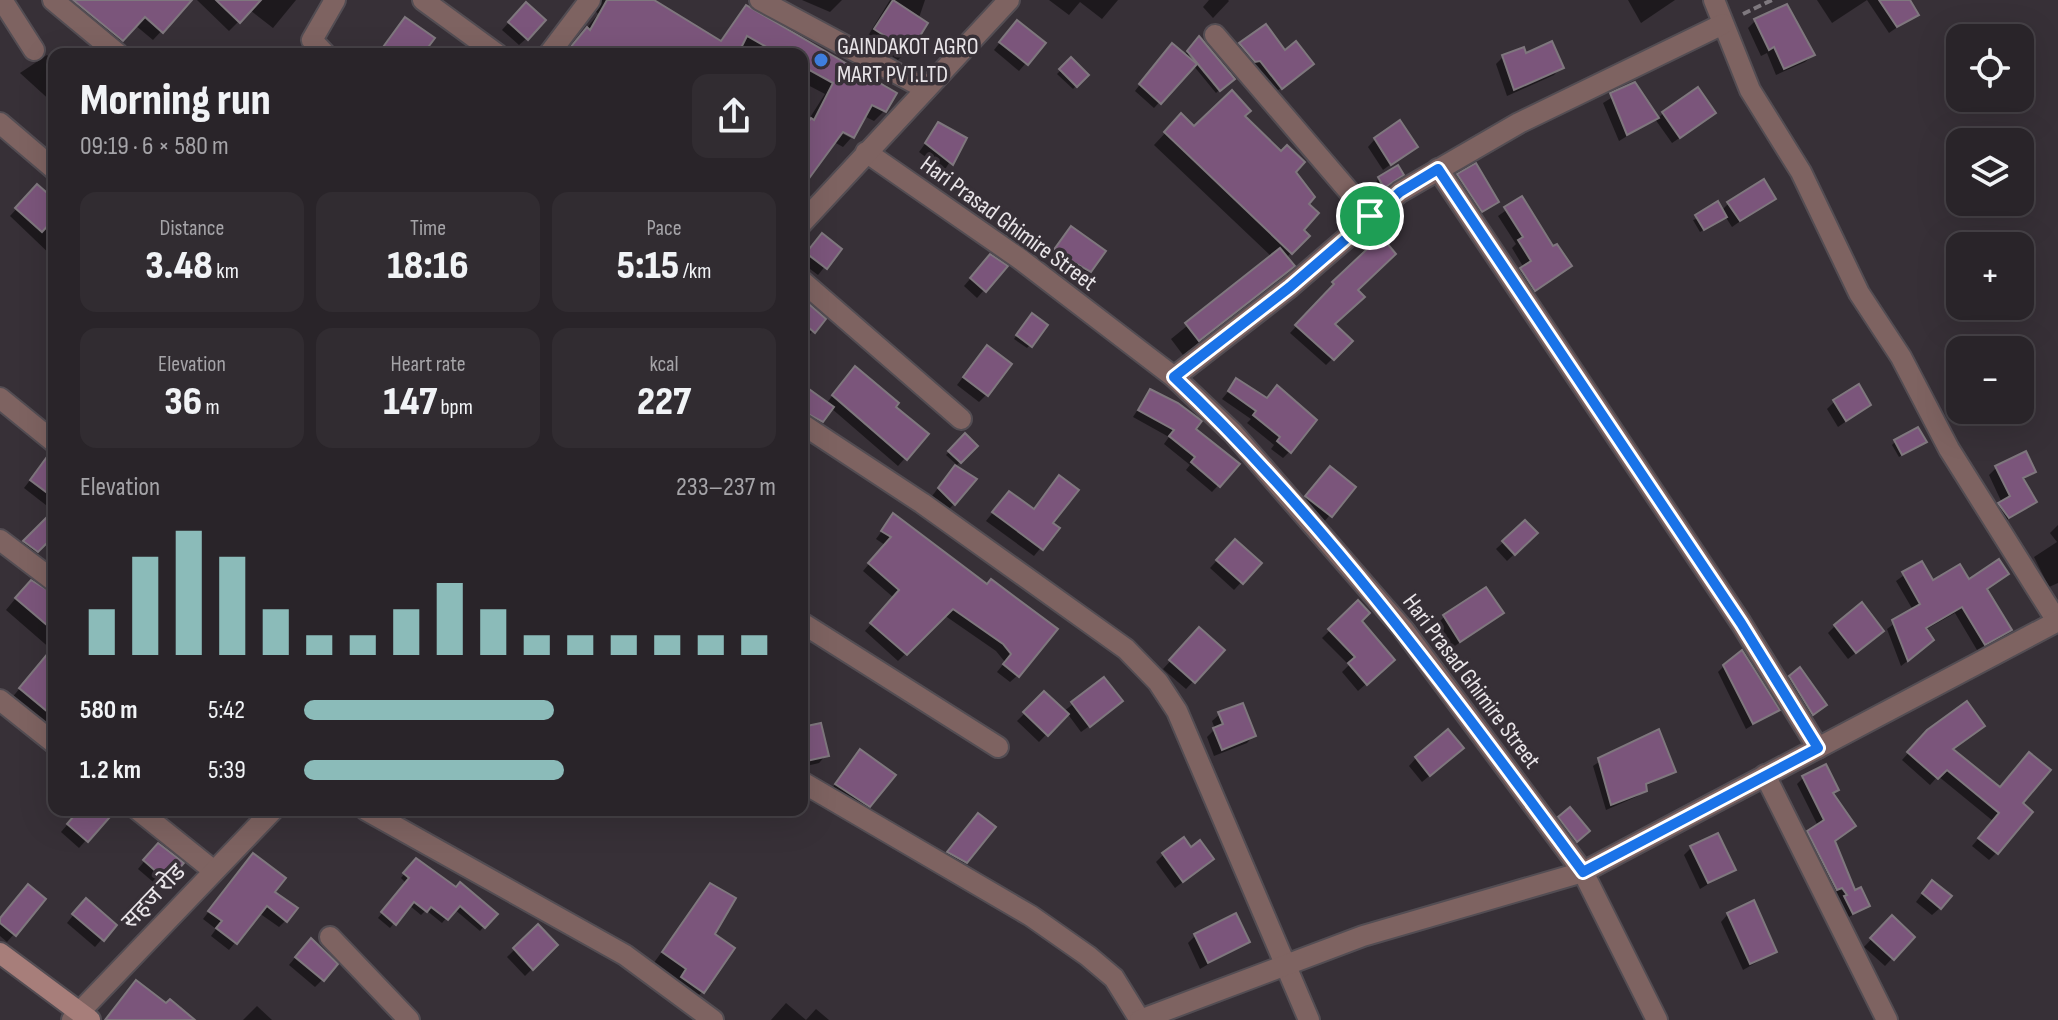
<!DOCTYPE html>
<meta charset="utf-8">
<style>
:root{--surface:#292429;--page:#312c31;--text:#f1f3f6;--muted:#a5a4a8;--line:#454146;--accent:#8bbbb9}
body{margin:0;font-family:"Sofia Sans Condensed","Noto Sans Devanagari",sans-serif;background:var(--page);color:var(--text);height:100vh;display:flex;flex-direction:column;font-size:30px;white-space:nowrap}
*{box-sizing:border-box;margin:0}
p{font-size:26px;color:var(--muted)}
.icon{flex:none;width:44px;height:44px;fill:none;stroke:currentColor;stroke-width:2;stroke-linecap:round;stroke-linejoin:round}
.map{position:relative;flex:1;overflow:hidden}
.drawer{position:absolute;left:48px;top:48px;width:760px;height:768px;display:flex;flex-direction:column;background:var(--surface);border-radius:16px;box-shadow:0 8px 32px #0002,0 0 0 2px var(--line)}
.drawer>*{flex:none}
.buttons{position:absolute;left:1946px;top:24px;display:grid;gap:16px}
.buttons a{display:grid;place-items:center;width:88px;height:88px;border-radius:16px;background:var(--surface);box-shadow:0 8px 32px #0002,0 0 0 2px var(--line);font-size:40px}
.pin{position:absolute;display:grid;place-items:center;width:68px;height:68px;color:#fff;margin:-34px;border:4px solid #fff;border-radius:50%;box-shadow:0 2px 8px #0007}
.round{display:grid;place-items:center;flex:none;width:84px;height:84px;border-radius:16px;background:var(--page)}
.headline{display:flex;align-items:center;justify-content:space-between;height:136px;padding:0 32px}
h1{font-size:44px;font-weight:800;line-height:60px}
.stats{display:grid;grid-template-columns:repeat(3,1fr);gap:12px;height:136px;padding:8px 32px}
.stats div{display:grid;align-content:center;border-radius:16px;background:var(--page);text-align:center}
.stats b{font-size:40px;font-weight:800}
.stats small{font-size:22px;font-weight:400}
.stats p{font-size:22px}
.chart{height:224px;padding:16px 32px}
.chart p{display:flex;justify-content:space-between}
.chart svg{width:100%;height:144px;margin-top:8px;stroke:var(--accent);stroke-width:6}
ul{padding:0 32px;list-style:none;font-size:26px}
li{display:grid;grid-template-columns:128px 96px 1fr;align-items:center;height:60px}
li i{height:20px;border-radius:10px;background:var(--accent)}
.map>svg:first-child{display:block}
</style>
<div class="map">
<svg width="2058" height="1020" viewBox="0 0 2058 1020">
<rect width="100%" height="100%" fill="#373037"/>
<g fill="#0007">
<path d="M82 0H190L153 40 135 25 112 49 70 14Z"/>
<path d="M197 0H296L273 28 250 10 229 31Z"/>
<path d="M586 0H650L719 42 747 7 884 111 874 121 864 116 852 137 833 129 851 138 843 147 834 142 802 186V130L825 94 802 82V54H751L739 47 735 54H566L598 14Z"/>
<path d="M802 0H842L830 12Z"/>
<path d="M890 0H925L908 50 898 60 866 39Z"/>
<path d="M1049 0H1118L1102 19 1080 2 1069 15Z"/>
<path d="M1209 0H1228L1229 1 1213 18 1203 7Z"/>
<path d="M1628 0H1675L1641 23Z"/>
<path d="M1817 0H1867L1832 23Z"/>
<path d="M1867 0H1907L1916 14 1889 33Z"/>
<path d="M518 12 527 38 519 45 502 30Z"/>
<path d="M1755 21 1813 55 1805 62 1776 75 1767 53 1761 56 1748 28Z"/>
<path d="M1010 30 1043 43 1019 71 994 50Z"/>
<path d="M1198 39 1232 78 1216 93 1193 65 1154 108 1135 91 1166 51 1184 56Z"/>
<path d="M1241 45 1285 52 1307 68 1273 94 1233 52Z"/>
<path d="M47 55 54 61V104L20 73Z"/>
<path d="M1525 55 1561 67 1554 75 1507 96 1496 64 1503 57Z"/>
<path d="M1071 60 1086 75 1073 89 1057 74Z"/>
<path d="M1634 84 1657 120 1663 113 1706 120 1672 143 1655 119 1619 141 1603 103Z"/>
<path d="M1181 116 1194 128 1243 116 1293 172 1306 204 1301 230 1307 236 1286 258 1292 266 1277 281 1183 355 1171 339 1272 257 1154 145Z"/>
<path d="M939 125 964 139 944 171 919 152Z"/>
<path d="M1375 139 1415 146 1383 170 1368 147Z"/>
<path d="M1458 176 1496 201 1474 218 1451 183Z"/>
<path d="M1379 178H1398L1381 190 1376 182Z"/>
<path d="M37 186 54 201V258L10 216Z"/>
<path d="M1773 198 1732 227 1725 216 1700 232 1693 220 1721 211 1729 203Z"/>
<path d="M1522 199 1553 249 1569 266 1528 296 1514 277 1524 268 1512 248 1516 244 1498 216Z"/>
<path d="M1065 234 1089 271 1084 277 1049 257Z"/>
<path d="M1381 239 1386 264 1356 290 1333 324 1350 341 1326 365 1290 333 1329 292 1327 290Z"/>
<path d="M815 243 839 249 818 275 802 263Z"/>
<path d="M983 264 984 290 977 298 964 286Z"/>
<path d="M802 301 823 319 803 342 802 341Z"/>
<path d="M1029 319 1030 345 1027 348 1014 339Z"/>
<path d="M980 355 987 394 979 402 957 385Z"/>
<path d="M848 376 926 434 898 466 831 408 815 427 802 420V386L826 404Z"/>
<path d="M1237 381 1266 400 1290 451 1283 458 1271 449 1274 445 1247 423 1251 419 1222 399Z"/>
<path d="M1150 391 1237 465 1212 492 1186 470 1190 465 1164 444 1169 437 1133 417Z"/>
<path d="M1835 401 1869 405 1838 427 1827 409Z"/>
<path d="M965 436 975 446 957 465 946 455Z"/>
<path d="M1895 442 1921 444 1899 457 1892 445Z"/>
<path d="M49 456 54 461 51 509 24 488Z"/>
<path d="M1996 468 2034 471 2022 481 2034 502 2001 524 1992 512 2002 503 1989 475Z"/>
<path d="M948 475 954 504 947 511 932 496Z"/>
<path d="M1323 476 1353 488 1323 523 1300 504Z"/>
<path d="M1002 501 1057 528 1034 556 986 521Z"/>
<path d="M54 513V533L29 558 18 550Z"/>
<path d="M893 516 987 586 991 582 1018 675 1010 682 997 672 1005 662 996 651 944 615 898 661 865 631 894 598 863 571 885 545 876 539Z"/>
<path d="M1525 522 1536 533 1507 561 1496 549Z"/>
<path d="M2058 525V583L2049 587 2034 557 2057 542 2050 533Z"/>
<path d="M1235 541 1259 563 1234 590 1210 568Z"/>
<path d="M1921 563 1932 583 2006 574 1985 590 2010 630 1977 650 1955 613 1925 630V647L1901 666 1887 629 1913 610 1896 581Z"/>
<path d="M20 593 54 596V718L43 728 10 700 52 650 6 610Z"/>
<path d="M1358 603 1359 621 1385 667 1358 691 1342 672 1349 665 1322 638Z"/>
<path d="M1501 613 1452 648 1437 624 1444 617Z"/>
<path d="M1835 626 1874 638 1848 659 1828 633Z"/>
<path d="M1200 629 1222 650 1186 689 1163 669Z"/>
<path d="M1724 666 1777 710 1746 729 1718 672Z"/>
<path d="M1790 677 1817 712 1805 720 1783 685Z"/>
<path d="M1103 680 1113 709 1081 732 1067 713 1039 742 1017 721 1044 694 1063 712Z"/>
<path d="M1220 714 1254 735 1247 743 1214 756 1207 737 1215 729 1212 721Z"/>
<path d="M802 729 826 755 819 763 802 767Z"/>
<path d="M1658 732 1673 772 1644 787 1638 796 1606 810 1593 766 1624 745Z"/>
<path d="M1920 740 1952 750 2020 804 1996 853 1989 860 1972 846 1993 821 1938 776 1930 785 1902 760Z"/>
<path d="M1454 755 1422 782 1409 766 1416 758Z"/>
<path d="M853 759 869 806 862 813 829 793Z"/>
<path d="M1803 778 1832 794 1833 842 1854 893 1868 905 1846 919 1839 904 1841 901 1836 893 1831 895 1803 839 1818 826 1797 784Z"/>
<path d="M80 810H97L106 818 79 848 61 832Z"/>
<path d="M142 810H168L157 822Z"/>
<path d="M1559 818 1580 838 1568 847 1552 825Z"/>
<path d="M970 823 965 862 958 870 941 860Z"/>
<path d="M1691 848 1733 869 1700 889 1684 855Z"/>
<path d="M1190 850 1212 859 1175 888 1156 862 1164 854Z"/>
<path d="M151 853 166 880 159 887 138 869Z"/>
<path d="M247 862 273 892 286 920 279 927 259 913 229 950 211 936 216 929 203 919Z"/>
<path d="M412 865 495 914 480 931 454 909 442 923 426 910 421 915 409 905 390 928 378 918 406 883 401 878Z"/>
<path d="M710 886 713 935 703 991 692 1002 672 988 677 980 653 964Z"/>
<path d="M1925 890 1940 908 1932 915 1916 902Z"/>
<path d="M44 900 7 942 0 936V920Z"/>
<path d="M79 908 114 925 95 947 67 923Z"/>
<path d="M1728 914 1775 952 1743 970 1721 922Z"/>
<path d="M1892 917 1912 937 1885 966 1864 947Z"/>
<path d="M538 927 556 945 525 976 507 957Z"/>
<path d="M1195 936 1248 941 1200 969 1188 943Z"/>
<path d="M303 948 323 979 315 987 289 965Z"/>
<path d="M786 1003 806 1020 816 1009 829 1020H771Z"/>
<path d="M257 1006 272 1020H243Z"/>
</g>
<g fill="#7b557b" stroke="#7f777e" stroke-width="2">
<path d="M73 0H192L163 33 145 17 123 41Z"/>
<path d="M216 0H261L240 23Z"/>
<path d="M607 0H654L721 41 746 5 897 93 886 112 872 105 854 138 843 132 802 188V132L811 118 814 120 833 83 802 66V54H779L747 36 739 52 743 54H565L587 27 590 30Z"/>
<path d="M893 0 928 23 910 52 874 29Z"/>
<path d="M1879 0H1910L1919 15 1897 27Z"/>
<path d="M526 2 546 20 528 40 508 22Z"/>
<path d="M1787 4 1815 55 1784 69 1774 47 1769 50 1754 19Z"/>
<path d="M405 17 435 38 423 54H378Z"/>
<path d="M1017 20 1046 43 1028 65 999 42Z"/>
<path d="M1266 24 1285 50 1296 41 1314 64 1282 89 1260 61 1255 62 1239 43Z"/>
<path d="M1199 36 1235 79 1220 91 1187 51Z"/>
<path d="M1552 41 1564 68 1514 90 1502 55 1524 47 1526 53Z"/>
<path d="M1172 43 1197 64 1161 104 1139 84Z"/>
<path d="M1071 57 1089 75 1077 87 1059 69Z"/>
<path d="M1635 82 1659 118 1627 135 1610 93Z"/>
<path d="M1698 87 1716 113 1680 138 1662 112Z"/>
<path d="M1232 90 1251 111 1245 116 1281 151 1287 145 1305 162 1296 172 1315 197 1309 204 1319 213 1304 230 1310 236 1292 254 1164 132 1181 113 1194 126Z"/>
<path d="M1400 120 1418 147 1391 165 1374 138Z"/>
<path d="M938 122 967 138 953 165 925 143Z"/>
<path d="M1476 163 1499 202 1482 212 1457 174Z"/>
<path d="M1398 165 1404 175 1384 188 1378 177Z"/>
<path d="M1764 179 1776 199 1740 221 1727 202Z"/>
<path d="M37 184 54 199V219L42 232 15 208Z"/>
<path d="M1522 196 1553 246 1557 244 1572 266 1535 291 1520 268 1531 261 1518 240 1523 237 1504 207Z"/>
<path d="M1718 201 1727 217 1704 230 1695 215Z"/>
<path d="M1071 226 1106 251 1091 272 1053 251Z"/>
<path d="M822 233 842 249 827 269 806 253Z"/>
<path d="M1381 236 1396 254 1358 290 1365 297 1335 324 1353 341 1334 360 1295 325 1334 284 1332 282Z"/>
<path d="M1280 248 1295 266 1199 341 1185 323Z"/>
<path d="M990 254 1008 266 986 292 970 278Z"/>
<path d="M802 298 826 319 815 333 802 322Z"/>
<path d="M1032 313 1048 325 1032 347 1016 335Z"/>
<path d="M987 345 1012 364 988 396 963 377Z"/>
<path d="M855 366 899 403 896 407 929 434 907 460 832 395Z"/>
<path d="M1236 378 1267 398 1277 385 1317 420 1291 453 1277 441 1280 437 1253 415 1256 411 1228 391Z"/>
<path d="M802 384 834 407 823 422 802 411Z"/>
<path d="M1859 384 1871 405 1846 421 1833 400Z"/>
<path d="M1150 389 1178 403 1202 421 1196 429 1240 464 1220 487 1191 462 1195 457 1169 436 1174 430 1138 410Z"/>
<path d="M1918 427 1927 442 1902 455 1894 440Z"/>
<path d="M965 433 978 446 961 463 948 451Z"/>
<path d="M2026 451 2036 472 2023 478 2037 502 2009 518 1998 503 2010 496 1995 466Z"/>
<path d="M49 454 54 455V498L30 480Z"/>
<path d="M955 465 977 479 955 505 938 488Z"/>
<path d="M1330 466 1356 487 1332 517 1305 496Z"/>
<path d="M1059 475 1079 490 1053 523 1060 528 1043 550 992 512 1009 491 1034 509Z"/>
<path d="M54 510V536L38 552 23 541Z"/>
<path d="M893 513 987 584 991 579 1058 629 1019 677 1003 664 1011 654 1003 644 953 609 907 655 870 623 899 590 868 563 891 537 881 531Z"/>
<path d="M1525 520 1538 533 1515 555 1502 541Z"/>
<path d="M1235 539 1262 563 1243 584 1216 560Z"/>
<path d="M1999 559 2009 574 1987 589 2012 630 1985 645 1962 607 1926 628 1934 640 1908 661 1892 620 1920 604 1902 572 1922 561 1933 580 1960 564 1969 579Z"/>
<path d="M31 580 54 594V631L15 598Z"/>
<path d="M1486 587 1504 613 1460 642 1443 615Z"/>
<path d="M1358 600 1370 613 1362 621 1395 660 1367 685 1348 663 1355 657 1328 629Z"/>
<path d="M1862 602 1884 631 1856 653 1834 625Z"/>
<path d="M1199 627 1225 650 1195 683 1169 660Z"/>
<path d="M54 646V717L19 688Z"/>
<path d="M1742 650 1780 710 1753 724 1723 665Z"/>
<path d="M1800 667 1827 705 1813 715 1789 676Z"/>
<path d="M1104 677 1123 701 1090 727 1071 702Z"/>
<path d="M1044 691 1069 714 1048 736 1023 712Z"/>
<path d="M1967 701 1985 726 1953 749 2000 787 2029 752 2051 770 2023 803 2033 812 1998 854 1978 838 1999 813 1947 770 1938 779 1907 752 1927 730Z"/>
<path d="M1243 703 1256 736 1222 750 1213 728 1223 724 1218 712Z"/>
<path d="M821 723 829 756 802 762V727Z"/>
<path d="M1448 729 1464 748 1430 776 1415 757Z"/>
<path d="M1659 729 1676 772 1646 784 1647 791 1611 805 1598 758Z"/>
<path d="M860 749 896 775 870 807 835 784Z"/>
<path d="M1826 764 1839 790 1833 793 1856 826 1835 841 1855 890 1861 887 1870 906 1853 914 1844 896 1847 895 1842 888 1837 890 1807 831 1824 820 1802 776Z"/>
<path d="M1570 807 1590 831 1577 842 1558 817Z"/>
<path d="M79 810H100L109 818 88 842 67 824Z"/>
<path d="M978 813 996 827 967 863 947 852Z"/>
<path d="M1718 833 1736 870 1708 883 1690 846Z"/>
<path d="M1184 837 1191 847 1200 840 1214 859 1183 882 1162 853Z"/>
<path d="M158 843 184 863 168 882 143 860Z"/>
<path d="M253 853 286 878 275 892 298 908 287 922 267 906 237 944 216 928 222 921 208 911Z"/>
<path d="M416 858 456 887 460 882 498 914 485 928 460 906 448 920 431 907 427 912 414 902 396 925 381 912 409 878 403 873Z"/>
<path d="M1932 880 1952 896 1941 909 1922 893Z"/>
<path d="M710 883 736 898 715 934 735 948 704 993 681 977 686 969 662 952Z"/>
<path d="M28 884 46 899 16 936 0 923V918Z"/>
<path d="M86 898 117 925 104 941 72 914Z"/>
<path d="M1754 900 1777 952 1750 964 1727 913Z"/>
<path d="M1236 913 1250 942 1208 963 1194 934Z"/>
<path d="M1892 915 1915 937 1894 960 1870 938Z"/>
<path d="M538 924 558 945 533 970 513 948Z"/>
<path d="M311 938 338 964 324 981 295 957Z"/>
<path d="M136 980 166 1003 170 999 195 1020H105Z"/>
</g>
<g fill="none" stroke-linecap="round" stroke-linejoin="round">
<defs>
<g id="minor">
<path d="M2 0 34 50"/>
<path d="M53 0 118 54"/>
<path d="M423 0 497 54"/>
<path d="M760 0 926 89"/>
<path d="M1714 0 1750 90 1801 172 1859 293 1901 357 1949 449 2057 621"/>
<path d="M1215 35 1370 216"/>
<path d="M325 54 312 40 335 0"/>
<path d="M549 54 590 0"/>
<path d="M0 123 54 169"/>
<path d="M866 152 1020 259 1174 377 1233 433 1403 629 1583 872 1657 1020"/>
<path d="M1438 169 1741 623 1818 748"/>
<path d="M802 223 1009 0"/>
<path d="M802 281 961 419"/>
<path d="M1174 377 1290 287 1400 192 1519 123 1723 24"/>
<path d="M0 398 54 442"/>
<path d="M802 424 922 503 1126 649 1158 682 1177 711 1309 1020"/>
<path d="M0 540 54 581"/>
<path d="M802 623 998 747"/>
<path d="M0 700 54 743"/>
<path d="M1765 775 1887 1020"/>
<path d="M802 782 1031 916 1088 956 1114 978 1140 1020"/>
<path d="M138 810 214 871"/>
<path d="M366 810 625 955 713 1020"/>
<path d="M330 937 409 1020"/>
<path d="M72 1020 273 810"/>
<path d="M1140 1020 1363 936 1583 872 2058 621"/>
</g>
<path id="secondary" d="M0 953 90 1020"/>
</defs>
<use href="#minor" stroke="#534d53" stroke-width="24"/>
<use href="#secondary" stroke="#534d53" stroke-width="24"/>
<path stroke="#7f797f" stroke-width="4" stroke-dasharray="8 4" stroke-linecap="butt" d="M1743 14 1772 0"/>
<use href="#minor" stroke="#7e6361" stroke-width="20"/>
<use href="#secondary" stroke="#a77e7a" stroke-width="20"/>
</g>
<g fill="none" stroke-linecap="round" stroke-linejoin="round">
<defs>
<path id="route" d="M1438 169 1741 623 1818 748 1583 872C1455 699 1330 525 1174 377L1290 287 1400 192Z"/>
</defs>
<use href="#route" stroke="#fff" stroke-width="16"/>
<use href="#route" stroke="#1a73e8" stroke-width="10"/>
</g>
<circle fill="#3f7fe0" stroke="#373037" stroke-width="3" cx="821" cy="60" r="8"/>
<g text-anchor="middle" stroke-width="7" stroke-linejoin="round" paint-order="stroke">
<g font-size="24" fill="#e9e5e9" stroke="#373037" text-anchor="start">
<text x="837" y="54">GAINDAKOT AGRO<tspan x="837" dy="28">MART PVT.LTD</tspan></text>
</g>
<g font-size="24" fill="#e9e5e9" stroke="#373037">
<text transform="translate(1009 223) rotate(36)" y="8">Hari Prasad Ghimire Street</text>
<text transform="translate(1472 681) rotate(53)" y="8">Hari Prasad Ghimire Street</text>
<text transform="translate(153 896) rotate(-46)" y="8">सहज रोड</text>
</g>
</g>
</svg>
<div class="buttons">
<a><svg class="icon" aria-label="locate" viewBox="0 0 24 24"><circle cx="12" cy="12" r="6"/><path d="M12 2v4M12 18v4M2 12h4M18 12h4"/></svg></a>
<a><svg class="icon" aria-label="layers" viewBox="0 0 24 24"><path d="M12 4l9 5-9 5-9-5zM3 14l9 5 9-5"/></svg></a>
<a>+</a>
<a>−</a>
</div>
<div class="pin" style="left:1370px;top:216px;background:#1e9e55"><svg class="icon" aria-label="arrive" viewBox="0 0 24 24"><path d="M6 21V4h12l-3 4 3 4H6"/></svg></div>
<section class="drawer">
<div class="headline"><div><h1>Morning run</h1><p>09:19 · 6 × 580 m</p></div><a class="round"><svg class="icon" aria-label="share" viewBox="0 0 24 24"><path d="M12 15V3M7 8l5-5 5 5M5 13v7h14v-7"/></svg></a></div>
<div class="stats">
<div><p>Distance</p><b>3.48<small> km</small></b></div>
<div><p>Time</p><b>18:16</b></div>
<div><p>Pace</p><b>5:15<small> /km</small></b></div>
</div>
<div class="stats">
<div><p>Elevation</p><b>36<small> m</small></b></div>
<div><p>Heart rate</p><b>147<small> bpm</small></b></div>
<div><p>kcal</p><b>227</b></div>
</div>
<div class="chart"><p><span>Elevation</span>233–237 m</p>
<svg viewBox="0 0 160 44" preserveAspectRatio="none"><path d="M5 44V30M15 44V14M25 44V6M35 44V14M45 44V30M55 44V38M65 44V38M75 44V30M85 44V22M95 44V30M105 44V38M115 44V38M125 44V38M135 44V38M145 44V38M155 44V38"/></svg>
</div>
<ul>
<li><b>580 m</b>5:42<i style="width:53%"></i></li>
<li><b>1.2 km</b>5:39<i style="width:55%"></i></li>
</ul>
</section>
</div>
